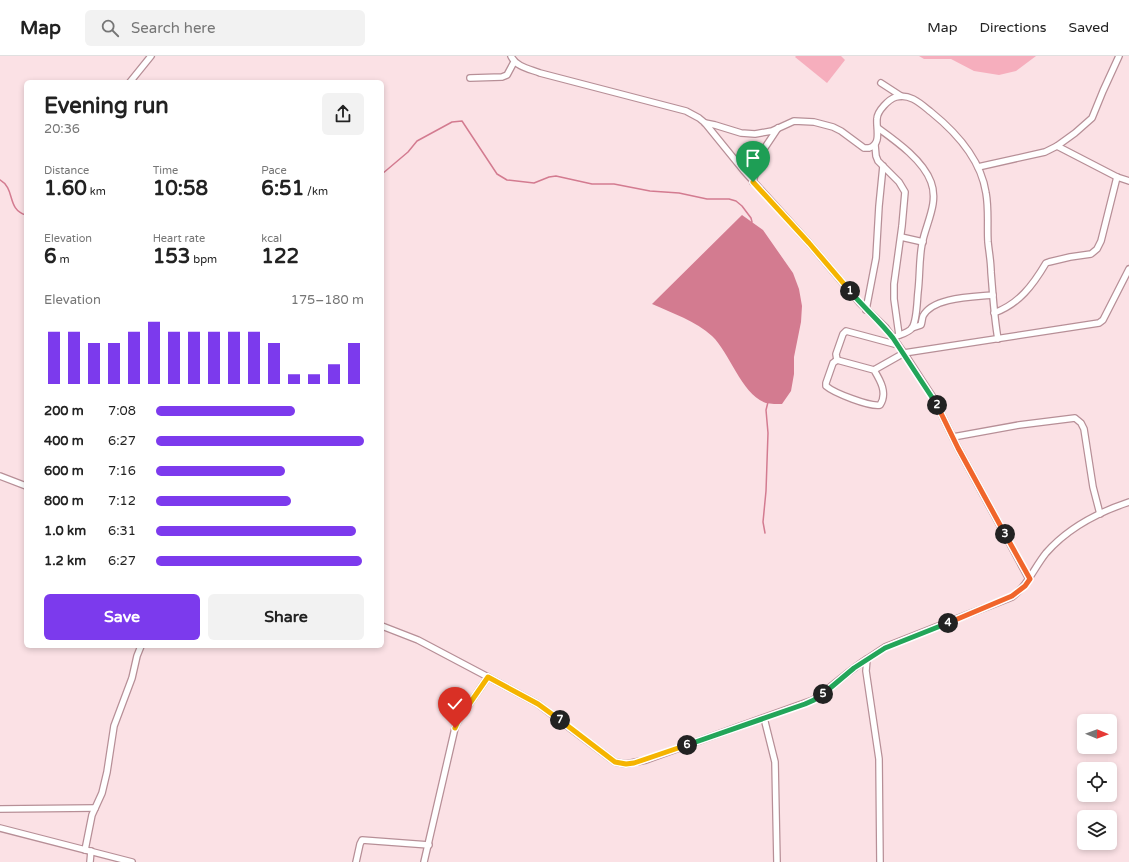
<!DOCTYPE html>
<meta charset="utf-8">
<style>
:root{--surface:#fff;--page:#f2f2f2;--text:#222;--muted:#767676;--line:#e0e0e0;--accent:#7c3aed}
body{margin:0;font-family:"Varela Round",sans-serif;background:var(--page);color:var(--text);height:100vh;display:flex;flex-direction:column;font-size:15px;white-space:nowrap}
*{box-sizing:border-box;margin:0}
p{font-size:13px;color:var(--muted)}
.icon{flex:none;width:22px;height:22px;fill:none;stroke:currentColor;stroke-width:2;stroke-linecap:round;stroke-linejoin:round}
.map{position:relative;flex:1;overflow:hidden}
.drawer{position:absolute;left:24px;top:24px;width:360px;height:568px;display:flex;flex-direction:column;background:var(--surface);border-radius:6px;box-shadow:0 2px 6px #0003}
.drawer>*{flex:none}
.needle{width:26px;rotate:91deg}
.tools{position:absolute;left:1077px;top:658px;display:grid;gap:8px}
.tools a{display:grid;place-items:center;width:40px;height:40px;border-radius:6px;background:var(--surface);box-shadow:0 2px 6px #0003;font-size:20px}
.pin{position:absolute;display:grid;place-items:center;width:34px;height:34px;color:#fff;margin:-41px -17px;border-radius:50% 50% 50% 0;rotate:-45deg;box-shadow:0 0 4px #0007}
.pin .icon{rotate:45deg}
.km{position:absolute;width:20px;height:20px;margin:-10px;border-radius:50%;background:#222;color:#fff;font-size:11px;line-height:20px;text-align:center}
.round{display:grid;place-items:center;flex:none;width:42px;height:42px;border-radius:6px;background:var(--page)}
.head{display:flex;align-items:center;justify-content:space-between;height:68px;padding:0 20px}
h1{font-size:22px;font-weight:700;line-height:30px}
.figures{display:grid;grid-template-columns:repeat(3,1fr);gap:6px;height:68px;padding:4px 20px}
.figures div{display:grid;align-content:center}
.figures b{font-size:20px;font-weight:700}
.figures small{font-size:11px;font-weight:400}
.figures p{font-size:11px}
.chart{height:112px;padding:8px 20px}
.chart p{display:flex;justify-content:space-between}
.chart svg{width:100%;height:72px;margin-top:4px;stroke:var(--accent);stroke-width:6}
.cta{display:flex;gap:8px;margin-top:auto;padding:8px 20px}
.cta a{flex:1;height:46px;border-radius:6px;background:var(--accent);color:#fff;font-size:16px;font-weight:700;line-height:46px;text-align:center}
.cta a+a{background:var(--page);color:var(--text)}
ul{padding:0 20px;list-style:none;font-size:13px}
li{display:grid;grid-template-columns:64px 48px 1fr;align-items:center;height:30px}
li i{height:10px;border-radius:5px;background:var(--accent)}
header{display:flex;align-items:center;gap:24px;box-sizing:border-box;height:56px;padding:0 20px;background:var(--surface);border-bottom:1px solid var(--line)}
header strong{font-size:19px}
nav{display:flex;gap:22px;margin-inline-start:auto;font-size:14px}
.search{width:280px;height:36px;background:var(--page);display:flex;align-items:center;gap:10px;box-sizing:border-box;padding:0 14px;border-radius:6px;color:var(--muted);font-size:15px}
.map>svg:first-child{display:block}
</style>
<header>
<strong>Map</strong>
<div class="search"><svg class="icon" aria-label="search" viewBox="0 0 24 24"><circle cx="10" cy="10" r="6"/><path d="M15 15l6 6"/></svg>Search here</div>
<nav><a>Map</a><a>Directions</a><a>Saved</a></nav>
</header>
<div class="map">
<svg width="1129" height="806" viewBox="0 0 1129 806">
<rect width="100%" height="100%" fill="#fbe1e5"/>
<g fill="#f6aebd">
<path d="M796 0H841L845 4 827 27 795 1Z"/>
<path d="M919 0H1036L1016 15 999 19 974 15 951 3H924Z"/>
</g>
<path fill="#d37b90" d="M742 159 763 174 793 217 799 233 802 250 801 266 794 301V318L791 335 782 348C777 348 771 348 766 347 742 339 730 297 712 280 696 265 672 257 652 248Z"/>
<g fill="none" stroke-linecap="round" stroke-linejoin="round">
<g stroke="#d37b90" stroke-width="1.5">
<path d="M382 118 408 96 417 85 452 66 462 65 497 118 507 124 534 127 549 121 556 120 592 128H614L650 135 679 137 707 143H729L736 145 742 150 751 162 752 166"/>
<path d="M0 124C16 133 6 153 26 159"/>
<path d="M765 477 763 466 766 435 768 377 766 354 768 346"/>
</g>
<defs>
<g id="minor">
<path d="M511 0C516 11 530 13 540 17L686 55 699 62 705 67 744 115 809 187 859 246 886 272 904 297 934 343 958 392 1029 523"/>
<path d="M470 22 502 21 507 19 514 6"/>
<path d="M130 26 151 0"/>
<path d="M881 27 901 40"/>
<path d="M705 67 715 69 741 77 755 78 772 75 794 65 814 66 833 71 841 75 864 92H869C882 88 876 73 877 63 877 55 889 43 896 41 910 37 921 48 931 56 957 77 981 104 986 137 989 154 987 170 988 186 989 196 991 206 991 216 993 239 994 261 998 283"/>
<path d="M878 72C896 85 923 104 931 126 939 147 926 167 922 188 919 204 920 220 918 236 917 245 917 265 912 272 909 277 898 279 893 282"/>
<path d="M875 89 876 100 878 105 899 126 905 136 902 170 894 228V243L899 279"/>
<path d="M1057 90 1075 77 1092 62 1103 35 1119 0"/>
<path d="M978 111 1045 96 1057 90 1117 121 1129 125"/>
<path d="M753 126 758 107 764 93 778 72"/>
<path d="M901 181 923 186"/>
<path d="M866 254 876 202 879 150 883 110"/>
<path d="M994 257C1019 248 1033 229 1046 207L1049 206 1070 201 1091 198 1097 193 1101 185 1117 121"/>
<path d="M912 272 921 269C922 266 922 263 923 260 933 241 973 241 993 239"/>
<path d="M837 304 836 298 843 278 846 275 898 289"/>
<path d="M874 314C880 324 888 337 880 349 870 351 834 337 826 330V327L833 307 837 304 874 314 904 297 1099 267 1103 264 1129 213"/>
<path d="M953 381 1019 369 1075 362 1081 367 1084 373 1093 431 1100 458"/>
<path d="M0 420 26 430"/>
<path d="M382 570 418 584 488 621 538 648 615 706 626 708 646 704 813 644C832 631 848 615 867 603"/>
<path d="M764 662 775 706 777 806"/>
<path d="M0 753 95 752"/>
<path d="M0 772 132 806"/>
<path d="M85 794 92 759 102 737 107 716 114 670 132 622 137 600 141 590"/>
<path d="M90 806 91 795"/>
<path d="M356 806 360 788 362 784 429 789"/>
<path d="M424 806 455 672 459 663 488 621"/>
<path d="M880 806 879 703 866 615 867 603 885 591 1012 541C1028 529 1034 512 1046 497 1067 473 1099 456 1129 446"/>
</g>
</defs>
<use href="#minor" stroke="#b78f97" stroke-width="8"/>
<use href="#minor" stroke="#fff" stroke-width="5.5"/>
</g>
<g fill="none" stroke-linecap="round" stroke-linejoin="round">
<defs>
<path id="split-1" d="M753 126 809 187 850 235"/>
<path id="split-2" d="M850 235C863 251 880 265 893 282L937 349"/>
<path id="split-3" d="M937 349 958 392 1005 478"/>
<path id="split-4" d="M948 567 1012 540 1025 530 1030 523 1005 478"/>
<path id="split-5" d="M823 638 854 612 885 592 948 567"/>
<path id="split-6" d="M687 689 805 648 814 644 823 638"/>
<path id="split-7" d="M560 664 615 706 626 708 634 707 687 689"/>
<path id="split-8" d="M455 672 459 663 488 621 538 648 560 664"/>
</defs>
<use href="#split-1" stroke="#fff" stroke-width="8"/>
<use href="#split-2" stroke="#fff" stroke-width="8"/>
<use href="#split-3" stroke="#fff" stroke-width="8"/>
<use href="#split-4" stroke="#fff" stroke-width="8"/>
<use href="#split-5" stroke="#fff" stroke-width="8"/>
<use href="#split-6" stroke="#fff" stroke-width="8"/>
<use href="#split-7" stroke="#fff" stroke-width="8"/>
<use href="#split-8" stroke="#fff" stroke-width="8"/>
<use href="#split-1" stroke="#f5b400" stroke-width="5"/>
<use href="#split-2" stroke="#22a559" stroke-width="5"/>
<use href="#split-3" stroke="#f0652b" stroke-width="5"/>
<use href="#split-4" stroke="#f0652b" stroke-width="5"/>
<use href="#split-5" stroke="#22a559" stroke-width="5"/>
<use href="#split-6" stroke="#22a559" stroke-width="5"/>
<use href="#split-7" stroke="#f5b400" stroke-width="5"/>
<use href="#split-8" stroke="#f5b400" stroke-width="5"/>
</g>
</svg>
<div class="tools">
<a><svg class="needle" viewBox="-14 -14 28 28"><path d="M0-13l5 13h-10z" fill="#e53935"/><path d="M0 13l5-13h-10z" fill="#767676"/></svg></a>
<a><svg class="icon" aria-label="locate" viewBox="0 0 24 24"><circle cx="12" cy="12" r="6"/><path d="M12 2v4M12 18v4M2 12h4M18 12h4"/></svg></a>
<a><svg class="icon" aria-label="layers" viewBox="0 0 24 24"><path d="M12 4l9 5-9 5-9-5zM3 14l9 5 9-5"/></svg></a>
</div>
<div class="pin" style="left:753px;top:126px;background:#1e9e55"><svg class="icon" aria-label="arrive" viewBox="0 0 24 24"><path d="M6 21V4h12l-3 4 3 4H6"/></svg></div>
<div class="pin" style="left:455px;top:672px;background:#d93025"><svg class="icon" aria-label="check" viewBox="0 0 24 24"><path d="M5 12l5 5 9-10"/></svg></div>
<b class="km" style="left:850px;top:235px">1</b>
<b class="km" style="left:937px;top:349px">2</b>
<b class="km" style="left:1005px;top:478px">3</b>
<b class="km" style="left:948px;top:567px">4</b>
<b class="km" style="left:823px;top:638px">5</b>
<b class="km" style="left:687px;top:689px">6</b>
<b class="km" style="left:560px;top:664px">7</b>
<section class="drawer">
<div class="head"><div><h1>Evening run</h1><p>20:36</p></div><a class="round"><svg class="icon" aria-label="share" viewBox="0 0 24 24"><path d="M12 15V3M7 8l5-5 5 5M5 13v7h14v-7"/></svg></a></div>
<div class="figures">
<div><p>Distance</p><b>1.60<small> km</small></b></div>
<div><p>Time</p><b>10:58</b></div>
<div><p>Pace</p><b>6:51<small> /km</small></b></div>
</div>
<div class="figures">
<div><p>Elevation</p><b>6<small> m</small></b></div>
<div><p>Heart rate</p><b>153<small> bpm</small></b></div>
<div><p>kcal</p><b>122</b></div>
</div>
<div class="chart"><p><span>Elevation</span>175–180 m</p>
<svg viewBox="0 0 160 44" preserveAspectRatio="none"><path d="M5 44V12M15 44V12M25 44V19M35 44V19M45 44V12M55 44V6M65 44V12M75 44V12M85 44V12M95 44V12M105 44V12M115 44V19M125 44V38M135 44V38M145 44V32M155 44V19"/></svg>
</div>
<ul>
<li><b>200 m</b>7:08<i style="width:67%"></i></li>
<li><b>400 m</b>6:27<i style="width:100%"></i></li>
<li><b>600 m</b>7:16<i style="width:62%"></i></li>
<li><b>800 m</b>7:12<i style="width:65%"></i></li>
<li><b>1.0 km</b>6:31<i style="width:96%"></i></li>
<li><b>1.2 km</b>6:27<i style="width:99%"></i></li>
</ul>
<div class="cta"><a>Save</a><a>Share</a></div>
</section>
</div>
